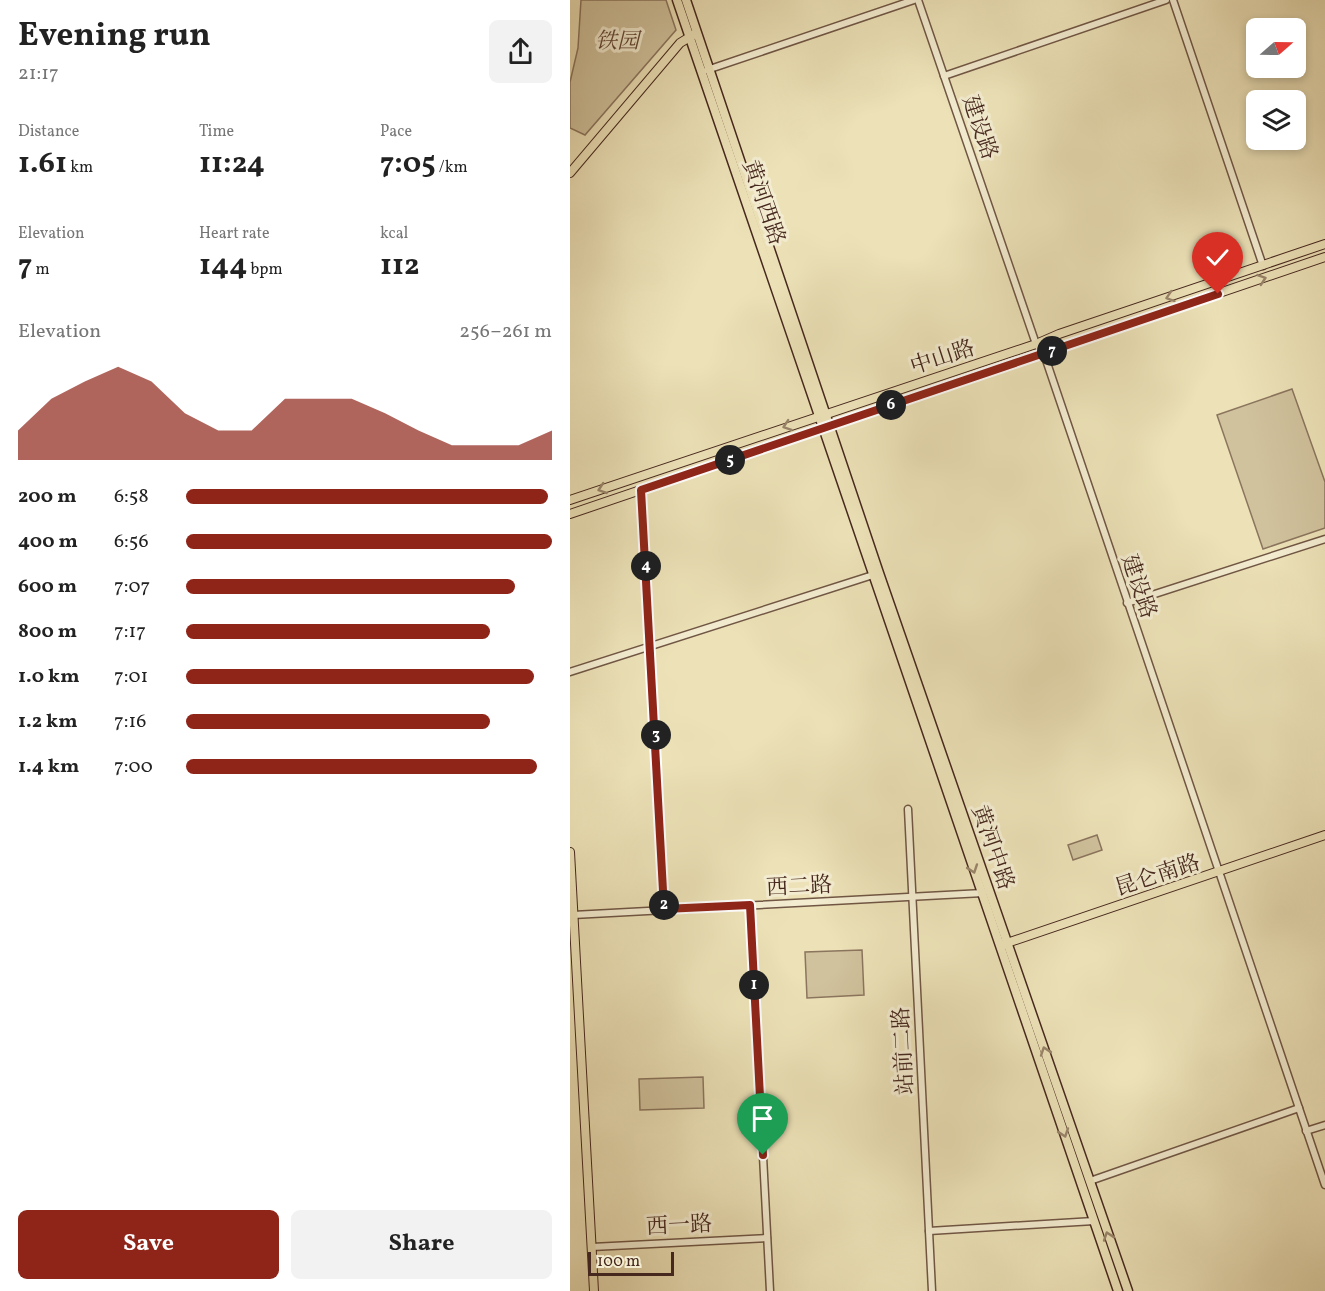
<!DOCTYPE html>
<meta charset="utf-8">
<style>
:root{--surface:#fff;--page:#f2f2f2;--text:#222;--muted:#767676;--accent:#8f2418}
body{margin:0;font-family:Vollkorn,"Noto Serif SC",serif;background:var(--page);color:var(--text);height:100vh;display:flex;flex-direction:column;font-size:22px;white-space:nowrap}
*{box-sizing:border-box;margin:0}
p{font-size:20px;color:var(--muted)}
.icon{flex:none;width:33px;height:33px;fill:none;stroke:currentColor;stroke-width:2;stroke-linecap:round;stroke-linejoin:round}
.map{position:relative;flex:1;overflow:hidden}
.panel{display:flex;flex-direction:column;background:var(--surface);width:570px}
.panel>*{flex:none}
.needle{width:39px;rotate:70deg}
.buttons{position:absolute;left:676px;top:18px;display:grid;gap:12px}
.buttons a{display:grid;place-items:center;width:60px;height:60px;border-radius:9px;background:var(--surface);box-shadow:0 3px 9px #0003;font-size:30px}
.scale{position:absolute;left:18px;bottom:15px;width:86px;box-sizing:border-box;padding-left:6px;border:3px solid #46281e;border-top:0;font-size:16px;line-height:21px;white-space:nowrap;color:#46281e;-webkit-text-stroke:4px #f3ecd0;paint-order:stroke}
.pin{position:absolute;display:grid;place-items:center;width:51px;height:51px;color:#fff;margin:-62px -26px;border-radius:50% 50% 50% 0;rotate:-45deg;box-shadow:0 0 6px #0007}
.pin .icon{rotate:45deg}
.km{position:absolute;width:30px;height:30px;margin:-15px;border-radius:50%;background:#222;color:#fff;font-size:16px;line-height:30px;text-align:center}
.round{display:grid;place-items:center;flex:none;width:63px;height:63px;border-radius:9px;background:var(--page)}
.summary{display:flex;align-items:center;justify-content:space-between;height:102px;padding:0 18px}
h1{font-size:33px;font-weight:700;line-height:45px}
.figures{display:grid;grid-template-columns:repeat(3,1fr);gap:9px;height:102px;padding:6px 18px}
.figures div{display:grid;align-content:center}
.figures b{font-size:30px;font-weight:700}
.figures small{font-size:16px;font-weight:400}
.figures p{font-size:16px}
.chart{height:168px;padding:12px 18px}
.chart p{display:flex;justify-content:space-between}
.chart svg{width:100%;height:108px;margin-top:6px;fill:var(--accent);opacity:.7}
.cta{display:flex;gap:12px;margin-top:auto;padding:12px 18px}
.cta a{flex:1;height:69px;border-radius:9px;background:var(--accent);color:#fff;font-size:24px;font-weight:700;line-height:69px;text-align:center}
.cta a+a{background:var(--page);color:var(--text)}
ul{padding:0 18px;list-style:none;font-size:20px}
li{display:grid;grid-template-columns:96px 72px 1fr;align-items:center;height:45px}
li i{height:15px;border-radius:8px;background:var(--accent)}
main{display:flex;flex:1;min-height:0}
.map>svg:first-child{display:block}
</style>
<main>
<section class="panel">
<div class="summary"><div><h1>Evening run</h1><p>21:17</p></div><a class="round"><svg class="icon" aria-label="share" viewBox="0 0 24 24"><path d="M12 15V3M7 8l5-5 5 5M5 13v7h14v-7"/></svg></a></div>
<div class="figures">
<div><p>Distance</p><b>1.61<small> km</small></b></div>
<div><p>Time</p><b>11:24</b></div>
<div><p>Pace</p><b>7:05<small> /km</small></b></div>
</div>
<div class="figures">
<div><p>Elevation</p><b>7<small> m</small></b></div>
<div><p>Heart rate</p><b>144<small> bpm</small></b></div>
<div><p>kcal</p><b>112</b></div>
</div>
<div class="chart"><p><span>Elevation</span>256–261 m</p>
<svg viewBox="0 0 160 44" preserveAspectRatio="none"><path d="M0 44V32L10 19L20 12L30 6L40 12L50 25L60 32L70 32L80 19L90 19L100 19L110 25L120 32L130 38L140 38L150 38L160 32V44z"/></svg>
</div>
<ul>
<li><b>200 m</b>6:58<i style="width:99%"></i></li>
<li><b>400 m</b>6:56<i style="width:100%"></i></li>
<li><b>600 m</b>7:07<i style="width:90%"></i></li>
<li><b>800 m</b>7:17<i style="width:83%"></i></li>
<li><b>1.0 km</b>7:01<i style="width:95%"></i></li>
<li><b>1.2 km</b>7:16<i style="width:83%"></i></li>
<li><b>1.4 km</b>7:00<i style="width:96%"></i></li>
</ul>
<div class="cta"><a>Save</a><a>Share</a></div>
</section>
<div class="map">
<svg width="755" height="1291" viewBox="0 0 755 1291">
<rect width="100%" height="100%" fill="#ece1b7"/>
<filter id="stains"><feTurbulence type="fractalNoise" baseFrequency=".00333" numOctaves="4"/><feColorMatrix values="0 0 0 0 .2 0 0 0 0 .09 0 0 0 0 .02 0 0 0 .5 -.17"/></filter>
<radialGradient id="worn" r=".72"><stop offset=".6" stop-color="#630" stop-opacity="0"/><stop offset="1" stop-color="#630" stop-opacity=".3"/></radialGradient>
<g fill="#d0c29d" stroke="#8b755e" stroke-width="1.5">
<path d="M11 0H96L106 30 15 135 0 128V82L8 48Z"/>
<path d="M722 389 755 482V528L693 549 647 415Z"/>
<path d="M527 835 532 850 503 860 498 845Z"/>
<path d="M292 950 294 995 237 998 235 952Z"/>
<path d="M133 1077 134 1108 70 1110 69 1079Z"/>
</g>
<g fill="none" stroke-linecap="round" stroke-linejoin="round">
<defs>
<g id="minor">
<path d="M348 0 466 344 474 354 755 1185"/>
<path d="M603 0 693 266"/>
<path d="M137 70 344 0"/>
<path d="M374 76 596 0"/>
<path d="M71 490 94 909"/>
<path d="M557 603 755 539"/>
<path d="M0 672 306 574"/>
<path d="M338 809 362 1291"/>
<path d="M180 905 200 1291"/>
<path d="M3 915 413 893"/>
<path d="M736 1131 755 1125"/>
<path d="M520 1181 729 1108"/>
<path d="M359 1231 524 1221"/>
<path d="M22 1247 197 1238"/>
</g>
<g id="major">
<path d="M0 173 110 43 123 35"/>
<path d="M0 500 466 344 489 334 755 244"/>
<path d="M0 514 755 257"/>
<path d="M0 852 24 1291"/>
<path d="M434 944 755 835"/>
</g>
<g id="highway">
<path d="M107 0 548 1291"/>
<path d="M116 0 309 573 558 1291"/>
</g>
</defs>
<use href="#minor" stroke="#705644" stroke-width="9"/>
<use href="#major" stroke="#46281e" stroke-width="10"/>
<use href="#highway" stroke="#46281e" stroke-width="11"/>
<use href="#minor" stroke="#f3ecd0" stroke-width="6"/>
<use href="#major" stroke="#ece1b7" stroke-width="8"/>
<use href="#highway" stroke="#ece1b7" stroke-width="8"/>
</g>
<defs><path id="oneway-chevron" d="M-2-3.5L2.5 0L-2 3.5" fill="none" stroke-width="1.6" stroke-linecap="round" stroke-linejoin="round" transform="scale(1.5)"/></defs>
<g stroke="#99846a">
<use href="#oneway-chevron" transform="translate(692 279) rotate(-19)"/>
<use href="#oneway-chevron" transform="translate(600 297) rotate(162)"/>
<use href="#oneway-chevron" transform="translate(217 426) rotate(161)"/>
<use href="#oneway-chevron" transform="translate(32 489) rotate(161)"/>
<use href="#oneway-chevron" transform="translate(403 869) rotate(71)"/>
<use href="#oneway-chevron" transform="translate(475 1051) rotate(-109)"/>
<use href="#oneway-chevron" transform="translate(494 1133) rotate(71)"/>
<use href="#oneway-chevron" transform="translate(538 1236) rotate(-109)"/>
</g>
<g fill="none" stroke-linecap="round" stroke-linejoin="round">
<defs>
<path id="route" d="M193 1155 180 905 94 909 71 490 648 294"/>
</defs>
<use href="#route" stroke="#fff" stroke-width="12"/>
<use href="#route" stroke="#8f2418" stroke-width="8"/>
</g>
<g text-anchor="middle" stroke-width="6" stroke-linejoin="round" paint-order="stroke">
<g font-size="22" font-style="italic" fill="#624737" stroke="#f3ecd0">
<text x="47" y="48">铁园</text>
</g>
<g font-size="22" fill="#46281e" stroke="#f3ecd0">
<text transform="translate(411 127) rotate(71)" y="8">建设路</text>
<text transform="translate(195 202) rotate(71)" y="8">黄河西路</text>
<text transform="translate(372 356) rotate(-18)" y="8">中山路</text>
<text transform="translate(570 586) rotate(71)" y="8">建设路</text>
<text transform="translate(424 847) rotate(71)" y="8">黄河中路</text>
<text transform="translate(587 874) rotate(-18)" y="8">昆仑南路</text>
<text transform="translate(229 885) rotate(-3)" y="8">西二路</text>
<text transform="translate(332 1051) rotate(-93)" y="8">站前二路</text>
<text transform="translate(109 1224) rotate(-3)" y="8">西一路</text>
</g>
</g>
<rect width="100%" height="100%" filter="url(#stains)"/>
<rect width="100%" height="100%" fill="url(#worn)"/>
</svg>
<div class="buttons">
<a><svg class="needle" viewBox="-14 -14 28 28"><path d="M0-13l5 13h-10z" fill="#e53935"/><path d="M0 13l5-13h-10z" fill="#767676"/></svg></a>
<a><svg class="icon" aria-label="layers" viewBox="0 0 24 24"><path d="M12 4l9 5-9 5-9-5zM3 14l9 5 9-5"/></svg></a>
</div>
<div class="scale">100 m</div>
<div class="pin" style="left:193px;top:1155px;background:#1e9e55"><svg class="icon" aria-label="arrive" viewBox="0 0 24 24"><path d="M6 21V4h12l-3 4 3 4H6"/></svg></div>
<div class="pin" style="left:648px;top:294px;background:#d93025"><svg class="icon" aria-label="check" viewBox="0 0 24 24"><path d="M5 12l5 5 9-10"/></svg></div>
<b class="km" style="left:184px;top:985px">1</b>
<b class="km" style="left:94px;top:905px">2</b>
<b class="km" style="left:86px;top:735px">3</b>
<b class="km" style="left:76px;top:566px">4</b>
<b class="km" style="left:160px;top:460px">5</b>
<b class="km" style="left:321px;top:405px">6</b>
<b class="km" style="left:482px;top:351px">7</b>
</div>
</main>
